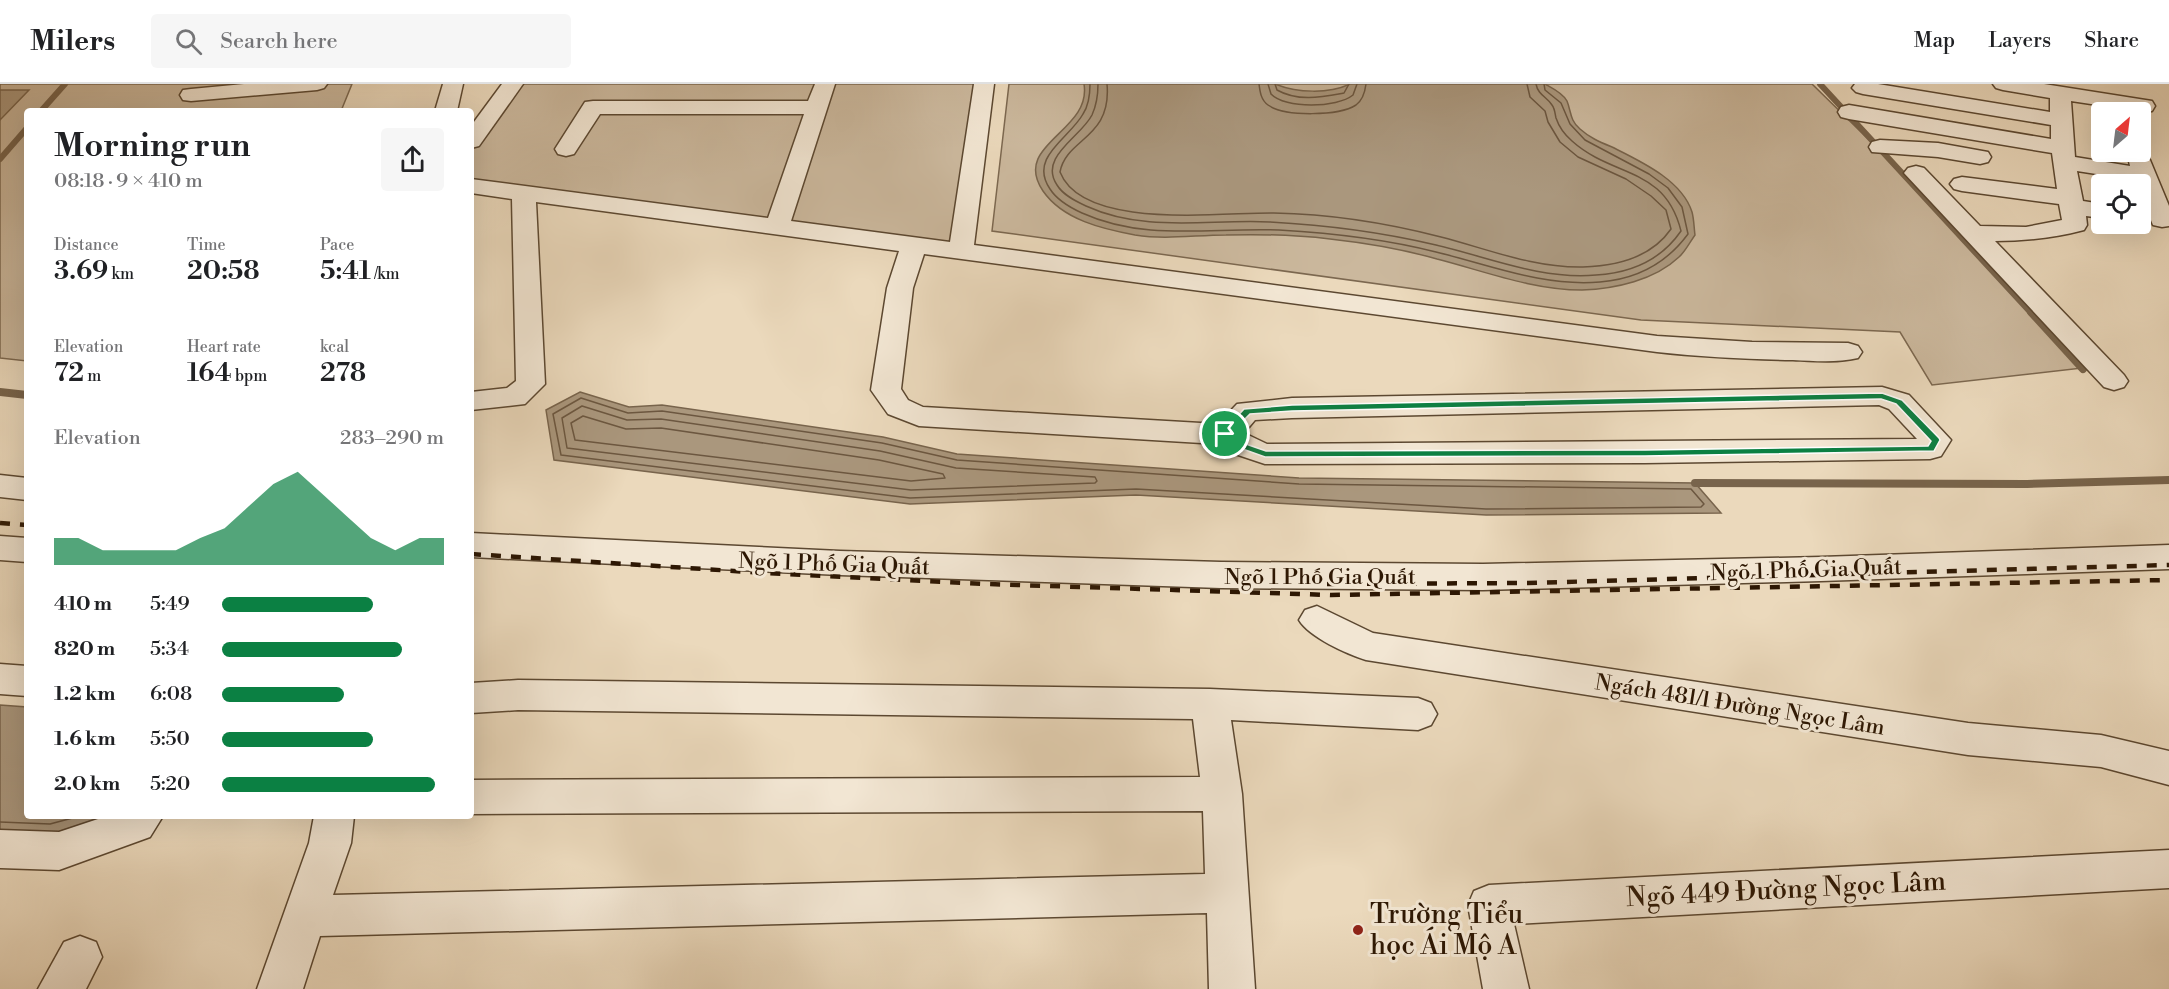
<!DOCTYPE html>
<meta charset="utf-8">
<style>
:root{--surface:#fff;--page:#f6f6f6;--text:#202124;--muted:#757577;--line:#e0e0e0;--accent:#0b8043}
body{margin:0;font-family:"Libre Bodoni",serif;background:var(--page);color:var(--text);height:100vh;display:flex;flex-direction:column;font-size:22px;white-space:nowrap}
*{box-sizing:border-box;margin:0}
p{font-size:20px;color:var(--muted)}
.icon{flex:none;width:33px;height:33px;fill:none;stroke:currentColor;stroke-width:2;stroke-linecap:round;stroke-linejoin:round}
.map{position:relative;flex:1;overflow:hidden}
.drawer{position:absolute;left:24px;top:24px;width:450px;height:711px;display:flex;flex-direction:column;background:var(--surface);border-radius:6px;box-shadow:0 6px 24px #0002}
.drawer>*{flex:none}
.needle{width:39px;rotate:28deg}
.tools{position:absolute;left:2091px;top:18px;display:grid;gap:12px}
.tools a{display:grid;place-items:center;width:60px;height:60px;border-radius:6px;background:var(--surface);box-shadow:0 6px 24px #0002;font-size:30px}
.pin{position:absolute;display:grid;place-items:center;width:51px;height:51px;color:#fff;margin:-26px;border:3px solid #fff;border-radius:50%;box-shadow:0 2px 6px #0007}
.round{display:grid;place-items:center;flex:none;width:63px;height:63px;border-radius:6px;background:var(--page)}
.head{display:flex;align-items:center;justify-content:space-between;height:102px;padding:0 30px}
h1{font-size:33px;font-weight:600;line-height:45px}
.stats{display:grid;grid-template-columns:repeat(3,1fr);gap:9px;height:102px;padding:6px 30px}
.stats div{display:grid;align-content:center}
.stats b{font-size:26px;font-weight:600}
.stats small{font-size:16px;font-weight:400}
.stats p{font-size:16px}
.chart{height:168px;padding:12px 30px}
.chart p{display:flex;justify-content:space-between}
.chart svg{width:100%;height:108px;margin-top:6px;fill:var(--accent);opacity:.7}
ul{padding:0 30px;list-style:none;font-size:20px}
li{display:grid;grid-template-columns:96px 72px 1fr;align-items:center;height:45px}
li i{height:15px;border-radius:8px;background:var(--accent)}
header{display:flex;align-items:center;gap:36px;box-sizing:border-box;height:84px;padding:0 30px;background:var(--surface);border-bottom:2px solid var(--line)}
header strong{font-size:28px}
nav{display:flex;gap:33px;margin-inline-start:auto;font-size:21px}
.search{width:420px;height:54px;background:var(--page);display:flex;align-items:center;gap:15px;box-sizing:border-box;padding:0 21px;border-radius:6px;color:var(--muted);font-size:22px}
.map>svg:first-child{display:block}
</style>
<header>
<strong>Milers</strong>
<div class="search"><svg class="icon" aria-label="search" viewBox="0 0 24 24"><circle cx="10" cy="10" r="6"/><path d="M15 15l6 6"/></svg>Search here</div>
<nav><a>Map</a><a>Layers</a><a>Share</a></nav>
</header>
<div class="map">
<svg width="2169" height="905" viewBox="0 0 2169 905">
<rect width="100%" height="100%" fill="#ebd9bc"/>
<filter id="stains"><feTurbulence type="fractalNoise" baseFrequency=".00333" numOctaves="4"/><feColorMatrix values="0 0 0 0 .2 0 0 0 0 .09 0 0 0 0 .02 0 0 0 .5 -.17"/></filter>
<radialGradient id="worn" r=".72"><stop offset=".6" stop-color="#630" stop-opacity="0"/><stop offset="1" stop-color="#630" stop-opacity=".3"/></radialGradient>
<g fill="#cbb89d" stroke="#7c6850" stroke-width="1.5">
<path d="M0 0H352L341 27H27V277L0 274Z"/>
<path d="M513 0H984L961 167 471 103V57Z"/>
<path d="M1009 0H1812L2100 282 1932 301 1900 248 1641 236 992 147Z"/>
</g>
<g fill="#aa977d" stroke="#78644c" stroke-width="1.5">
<path d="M1084 0H1275C1297 9 1329 10 1350 0H1545C1552 4 1563 9 1567 17 1571 27 1570 37 1580 45 1590 54 1600 58 1612 63 1640 77 1682 96 1692 128 1694 135 1694 144 1695 151 1690 158 1685 168 1679 173 1655 196 1615 205 1582 206 1532 206 1484 187 1437 175 1402 165 1366 159 1330 155 1296 151 1260 150 1226 151 1195 151 1166 156 1135 151 1103 145 1063 136 1043 107 1011 60 1092 48 1084 0Z"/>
<path d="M0 6H29L0 36Z"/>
<path d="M580 308 629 323 662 321 883 353 957 370 1299 394 1695 399 1721 429 1486 431 1136 411 910 420 554 376 546 326Z"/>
<path d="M0 621 27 623V732H110L64 753 0 751Z"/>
</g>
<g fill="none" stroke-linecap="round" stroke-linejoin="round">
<g stroke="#6c5740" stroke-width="1.5">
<path d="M1090 0C1090 11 1089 21 1083 30 1070 54 1028 73 1050 105 1057 116 1071 124 1082 129 1146 158 1212 143 1279 146 1332 149 1385 155 1436 168 1490 181 1543 203 1600 198 1637 195 1666 180 1688 150L1682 123 1668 104 1649 90 1585 56 1570 40 1561 19 1545 6 1544 0"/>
<path d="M1098 0C1098 11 1097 20 1092 31 1081 53 1038 73 1057 101 1063 111 1075 117 1086 122 1145 149 1207 135 1270 138 1326 141 1381 148 1436 161 1488 173 1541 196 1596 191 1631 189 1661 176 1681 147 1665 82 1613 94 1572 57 1565 51 1559 43 1556 34 1555 30 1555 25 1552 21 1547 13 1538 11 1536 0"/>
<path d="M1107 0C1112 55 1066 54 1060 88 1083 147 1223 128 1274 129 1330 130 1387 139 1441 153 1488 165 1533 184 1583 183 1617 182 1651 174 1671 145L1666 126 1651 112 1626 95 1578 73 1560 58 1548 38 1545 27 1530 13 1527 0"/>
<path d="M1259 0C1260 8 1261 16 1268 21 1285 33 1339 32 1356 21 1363 16 1365 8 1366 0"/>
<path d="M1268 0 1271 10C1285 25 1337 24 1353 11L1357 0"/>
<path d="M1275 0 1277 6C1298 18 1322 13 1344 9L1349 0"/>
<path d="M581 314 628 329 662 327 882 359 957 376 1299 400 1691 405 1704 420 1701 423 1486 425 1136 405 910 414 561 371 553 330Z"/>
<path d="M582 322 627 336 661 335 880 367 956 384 1095 393 1097 397 1095 399 911 406 567 364 562 334Z"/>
<path d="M583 332 626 345 661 344 879 376 943 390 945 394 911 397 575 356 571 339Z"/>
<path d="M0 738 50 740 80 732"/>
</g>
<g stroke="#78644c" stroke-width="6">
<path d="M1820 0 2032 230"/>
<path d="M41 27 65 0"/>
<path d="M0 75 27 44"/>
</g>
<g stroke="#78644c" stroke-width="8">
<path d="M2031 228 2083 285"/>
<path d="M0 308 27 311"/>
<path d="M1695 399 2027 400 2169 396"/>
</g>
<defs>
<g id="minor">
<path d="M244 0H327L324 4 317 6 191 17 183 16 180 11 183 6 191 5Z"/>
<path d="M443 0H463L457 27H435Z"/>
<path d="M502 0H523L479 62 471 64V42Z"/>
<path d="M815 0H835L791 137 950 158 974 0H994L974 161 1657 252 1752 258 1848 259 1858 262 1862 268 1858 274C1837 279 1814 277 1793 276 1747 275 1702 273 1657 268L924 170 913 204 901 305 908 316 923 323 1218 340 1237 320 1292 314 1882 303 1909 311 1951 356 1941 372 1930 375 1645 379 1265 380 1229 368 1218 360 919 342 888 330 871 306 887 204 899 167 536 118 545 300 525 320 471 326V308L507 304 516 297 512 115 471 109V95L768 134 804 30H600L574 70 566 72 558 70 555 65 585 18 593 17H808ZM1879 321 1889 325 1917 355 1267 360 1244 349 1255 336 1292 334Z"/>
<path d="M1855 0H1878L2050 28V14L2003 6 1996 4 1993 0H2044L2152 17 2155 22 2152 27 2144 28 2071 17 2075 73 2130 82 2127 68H2140V63L2145 64 2169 122V142L2162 143 2153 141 2140 110V100H2137L2135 96 2077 87 2083 117 2102 120V134L2086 132 2087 141 2084 146C2054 154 2025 157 1995 157L2124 291 2128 297 2124 303 2114 306 2104 303 1904 89 1908 84 1916 82 1924 84 1980 142 2026 143 2062 136 2059 120 1962 107 1954 105 1950 100 1954 95 1962 93 2057 105 2052 69 1849 35 1841 33 1838 28 1841 23 1849 21 2051 55V41L1863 10 1856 8 1852 4Z"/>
<path d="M1880 56 1938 59 1988 68 1991 73 1988 78 1980 80 1938 73 1872 68 1869 63 1872 58Z"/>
<path d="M0 391 27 394V416L0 413Z"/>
<path d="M471 449 840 467 1221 478 1483 480 1821 473 2169 461V485L1821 497 1483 506 1221 504 840 491 471 473Z"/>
<path d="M0 452 27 454V478L0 476Z"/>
<path d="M1317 522 1373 549 1968 639 2101 651 2169 667V701L2101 683 1968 671 1366 576C1347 570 1309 553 1299 536L1305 526Z"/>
<path d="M0 580 27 582V612L0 610Z"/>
<path d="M518 596 1210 605 1418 614 1431 619 1437 630 1431 641 1418 646 1231 636 1242 710 1255 905H1209L1207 829 320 852 303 905H257L309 759 314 732H354L351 759 333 811 1205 790 1203 727 471 730V696L1200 693 1193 635 518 626 471 629V599Z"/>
<path d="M107 732H163L150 753 59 786 0 784V746L59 748Z"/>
<path d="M2169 766V804L1514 840 1529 905H1483L1468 821 1474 807 1489 801Z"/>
<path d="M80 852 96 858 102 873 86 905H38L64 858Z"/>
</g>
</defs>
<use href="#minor" stroke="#5c4831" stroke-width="3"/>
<use href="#minor" fill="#f2e6d3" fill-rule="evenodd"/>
<g stroke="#2d1703" stroke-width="4.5" stroke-dasharray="10 10" stroke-linecap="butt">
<path d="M0 439 27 441"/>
<path d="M471 470 765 489 987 500 1331 511 2169 496"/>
<path d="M1327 500 1528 499 2169 481"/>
</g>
</g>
<path fill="#0b8043" stroke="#fff" stroke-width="1.5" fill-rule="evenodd" d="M1882 309 1902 316 1939 354 1940 356 1934 367 1645 372 1265 373 1237 363 1221 350 1244 325 1292 321ZM1881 315 1896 320 1931 357 1928 362 1645 366 1266 367 1243 359 1231 349 1250 330 1292 327Z"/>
<circle fill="#8f2418" stroke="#f2e6d3" stroke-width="2" cx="1358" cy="846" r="6"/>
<g text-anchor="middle" stroke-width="6" stroke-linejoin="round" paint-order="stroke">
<g font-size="22" fill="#2d1703" stroke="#f2e6d3">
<text transform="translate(834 479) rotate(2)" y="8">Ngõ 1 Phố Gia Quất</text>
<text transform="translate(1806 485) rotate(-2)" y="8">Ngõ 1 Phố Gia Quất</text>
<text x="1320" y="500">Ngõ 1 Phố Gia Quất</text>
<text transform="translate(1740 620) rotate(9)" y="8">Ngách 481/1 Đường Ngọc Lâm</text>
</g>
<g font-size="27" fill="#2d1703" stroke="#f2e6d3">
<text transform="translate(1786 805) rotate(-3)" y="9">Ngõ 449 Đường Ngọc Lâm</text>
</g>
<g font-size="27" fill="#2d1703" stroke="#f2e6d3" text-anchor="start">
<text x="1370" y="839">Trường Tiểu<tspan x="1370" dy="31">học Ái Mộ A</tspan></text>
</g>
</g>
<rect width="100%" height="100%" filter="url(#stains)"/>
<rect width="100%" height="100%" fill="url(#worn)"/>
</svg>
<div class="tools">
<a><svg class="needle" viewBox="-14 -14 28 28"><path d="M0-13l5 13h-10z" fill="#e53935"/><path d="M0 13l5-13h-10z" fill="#757577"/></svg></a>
<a><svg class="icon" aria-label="locate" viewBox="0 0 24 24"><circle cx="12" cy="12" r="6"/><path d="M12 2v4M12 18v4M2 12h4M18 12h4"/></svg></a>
</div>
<div class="pin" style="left:1225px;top:350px;background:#1e9e55"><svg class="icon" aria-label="arrive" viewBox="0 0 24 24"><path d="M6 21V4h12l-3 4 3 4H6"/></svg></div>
<section class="drawer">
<div class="head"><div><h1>Morning run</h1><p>08:18 · 9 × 410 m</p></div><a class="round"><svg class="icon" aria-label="share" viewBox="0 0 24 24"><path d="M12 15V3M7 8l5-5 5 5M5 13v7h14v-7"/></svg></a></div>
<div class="stats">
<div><p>Distance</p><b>3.69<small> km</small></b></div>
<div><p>Time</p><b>20:58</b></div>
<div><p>Pace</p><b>5:41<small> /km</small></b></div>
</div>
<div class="stats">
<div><p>Elevation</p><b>72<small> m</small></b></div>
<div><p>Heart rate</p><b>164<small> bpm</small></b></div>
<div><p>kcal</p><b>278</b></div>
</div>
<div class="chart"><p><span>Elevation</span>283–290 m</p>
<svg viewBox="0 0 160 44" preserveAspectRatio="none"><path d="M0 44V33L10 33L20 38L30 38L40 38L50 38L60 33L70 29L80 20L90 11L100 6L110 15L120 24L130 33L140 38L150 33L160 33V44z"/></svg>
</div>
<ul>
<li><b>410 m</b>5:49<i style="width:68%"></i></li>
<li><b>820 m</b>5:34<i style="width:81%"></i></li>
<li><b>1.2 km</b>6:08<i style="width:55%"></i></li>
<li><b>1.6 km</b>5:50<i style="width:68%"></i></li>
<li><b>2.0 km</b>5:20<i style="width:96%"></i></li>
</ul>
</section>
</div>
